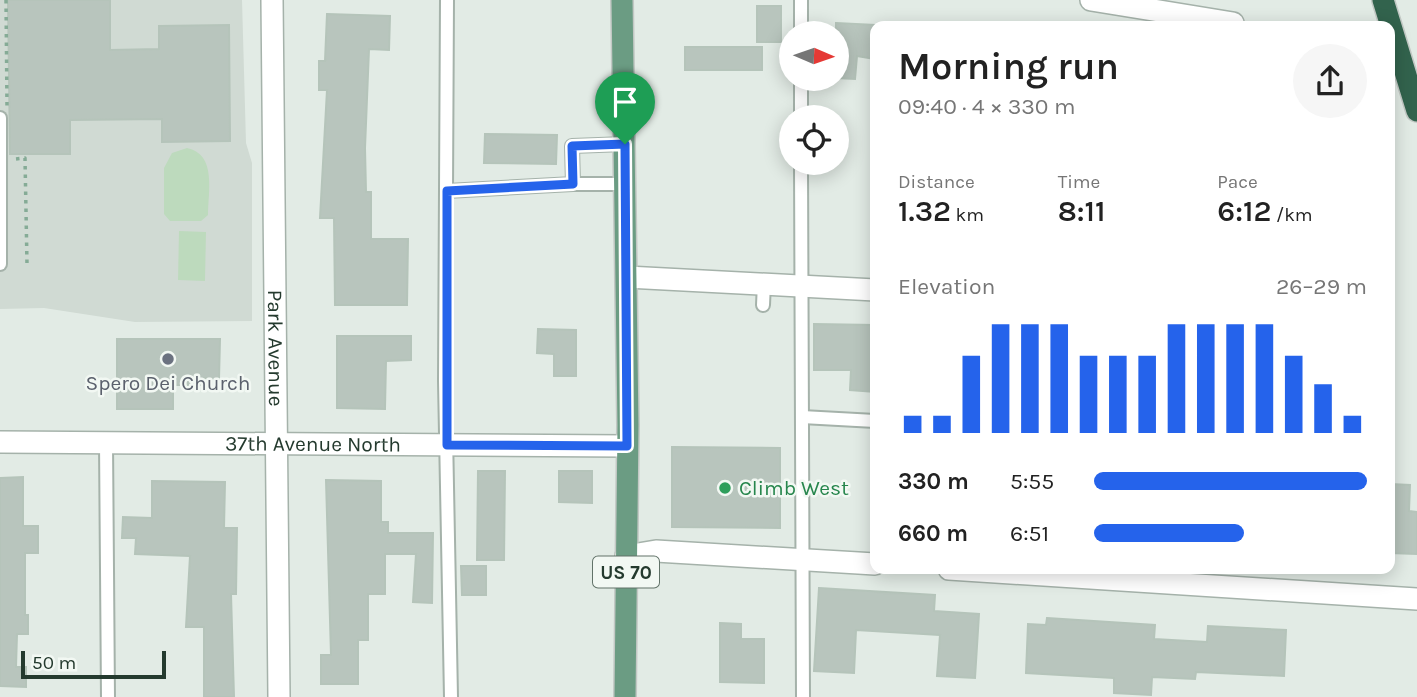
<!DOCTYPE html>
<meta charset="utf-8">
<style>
:root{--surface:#fff;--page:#f6f6f6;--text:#222;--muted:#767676;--accent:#2563eb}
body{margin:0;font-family:Karla,sans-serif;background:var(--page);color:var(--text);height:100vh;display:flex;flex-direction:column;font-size:26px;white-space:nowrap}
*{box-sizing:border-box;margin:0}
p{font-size:23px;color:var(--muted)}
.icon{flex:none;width:38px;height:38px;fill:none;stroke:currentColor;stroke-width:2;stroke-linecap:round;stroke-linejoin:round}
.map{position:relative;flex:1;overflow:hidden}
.drawer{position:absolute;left:870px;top:21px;width:525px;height:553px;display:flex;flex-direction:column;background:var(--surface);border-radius:14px;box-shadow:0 4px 18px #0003}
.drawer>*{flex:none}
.needle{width:46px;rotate:92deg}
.fabs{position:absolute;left:779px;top:21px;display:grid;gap:14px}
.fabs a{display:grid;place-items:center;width:70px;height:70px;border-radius:50%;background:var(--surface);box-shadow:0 4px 18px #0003;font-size:35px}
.scale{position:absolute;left:21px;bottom:18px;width:145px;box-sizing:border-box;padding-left:7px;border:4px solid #243a2e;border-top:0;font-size:19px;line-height:24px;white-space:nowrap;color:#243a2e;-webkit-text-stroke:5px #f2f8f3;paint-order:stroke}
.pin{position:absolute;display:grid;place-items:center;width:60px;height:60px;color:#fff;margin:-72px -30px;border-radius:50% 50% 50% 0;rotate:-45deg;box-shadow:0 0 7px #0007}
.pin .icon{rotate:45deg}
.round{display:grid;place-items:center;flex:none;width:74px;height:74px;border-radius:37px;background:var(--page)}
.overview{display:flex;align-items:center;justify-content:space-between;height:119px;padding:0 28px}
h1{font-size:38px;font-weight:600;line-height:52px}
.stats{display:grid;grid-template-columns:repeat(3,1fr);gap:10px;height:119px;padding:7px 28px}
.stats div{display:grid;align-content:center}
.stats b{font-size:30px;font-weight:600}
.stats small{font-size:19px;font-weight:400}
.stats p{font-size:19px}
.chart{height:196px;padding:14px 28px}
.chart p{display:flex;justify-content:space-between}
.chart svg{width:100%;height:126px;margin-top:7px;stroke:var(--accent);stroke-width:6}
ul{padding:0 28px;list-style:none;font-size:23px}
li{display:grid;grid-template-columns:112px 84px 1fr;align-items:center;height:52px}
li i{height:18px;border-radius:9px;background:var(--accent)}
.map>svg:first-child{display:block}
</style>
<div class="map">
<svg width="1417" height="697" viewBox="0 0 1417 697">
<rect width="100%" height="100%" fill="#e2ebe5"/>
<path fill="#d0dad3" d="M0 0H242L246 143 252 163V321L135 322 44 308 0 309Z"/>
<g fill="#bddabd">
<path d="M187 148C217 154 208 192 208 215L201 221H170L164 214V168L172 153Z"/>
<path d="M179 231 206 232 205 281 178 280Z"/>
</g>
<g fill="#b8c5bd" stroke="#b5c4ba" stroke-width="2">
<path d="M8 0H110V50L159 49V26L229 25 230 141 162 142V119L70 120V154H10Z"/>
<rect x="757" y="6" width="24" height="36"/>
<path d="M327 14 390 16 389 50 369 49 365 148 366 192H371V239H408L407 305H335L334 218H320L327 90H319V61H325Z"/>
<path d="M836 23 875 25V59L857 56 855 79 836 78Z"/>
<rect x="685" y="47" width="77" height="23"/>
<path d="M485 134 557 135 556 164 484 163Z"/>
<path d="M814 324 875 325V392L850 390 851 370H814Z"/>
<path d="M538 329 576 330V376H554V354L537 353Z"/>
<path d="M337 336H411V360L386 361 385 409 337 408Z"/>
<path d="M117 339H220L219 379 204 378V385H173V409H117Z"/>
<path d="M672 447 780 448V528L672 527Z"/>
<path d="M478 471H505L504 560H477Z"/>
<path d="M559 471H592V503L559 502Z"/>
<path d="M23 477V526H38V553H25V615H28V634H17L16 667H26V687L0 686V478Z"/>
<path d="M326 480 381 481V522H388V533H433L432 603 413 602 416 554H385V594H368V640H358V684H321V655H331Z"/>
<path d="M152 481 225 482 224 528H237L236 594H231L234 697H204V627H186L190 556 135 554 136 538H122L123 517 152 518Z"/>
<path d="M1390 484 1410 485 1409 511 1417 512V554L1390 553Z"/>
<path d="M461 566H486V595H462Z"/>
<path d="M819 588 935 595 934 611 979 614 975 678 937 676 940 635 856 630 854 673 814 671Z"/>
<path d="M1047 618 1155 625 1154 639 1207 642 1208 626 1286 630 1284 676 1196 672 1195 679 1152 677 1151 695 1114 693V678L1026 673 1028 624 1046 625Z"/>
<path d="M720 623 741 624V639H764V683L720 682Z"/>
</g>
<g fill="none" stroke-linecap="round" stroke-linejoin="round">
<defs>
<g id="lane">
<path d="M447 0 445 381 451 697"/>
<path d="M801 0V33"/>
<path d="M801 79V117"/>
<path d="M0 118V264"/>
<path d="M625 144 572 146 573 184H626"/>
<path d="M801 163 803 697"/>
<path d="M447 191 573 184"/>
<path d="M763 305 764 283"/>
<path d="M802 417 875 421"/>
<path d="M106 442 108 697"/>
</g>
<g id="street">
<path id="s1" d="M272 0 279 697"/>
<path d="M1091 0 1233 23"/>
<path d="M627 277 875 290"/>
<path id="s2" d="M0 442 627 446"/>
<path d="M626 556 656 551 875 564"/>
<path d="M949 569 1417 599"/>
</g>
<path id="primary" d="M622 0 628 425 625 697"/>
<path id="highway" d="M1383 0 1417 111"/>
</defs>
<use href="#lane" stroke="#a5b2aa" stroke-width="16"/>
<use href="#street" stroke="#a5b2aa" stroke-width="24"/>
<use href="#primary" stroke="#c2c8c4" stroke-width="24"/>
<use href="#highway" stroke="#c2c8c4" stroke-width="24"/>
<g stroke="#85ab96" stroke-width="3.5" stroke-dasharray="3.5 5" stroke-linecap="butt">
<path d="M6 0 7 106"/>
<path d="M16 159 25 158 27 264"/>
</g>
<use href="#lane" stroke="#fff" stroke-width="12"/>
<use href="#street" stroke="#fff" stroke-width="21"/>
<use href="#primary" stroke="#6b9c83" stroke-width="21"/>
<use href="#highway" stroke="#32634d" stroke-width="21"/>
</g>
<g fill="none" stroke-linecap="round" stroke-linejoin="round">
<defs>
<path id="route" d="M625 144 627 446 447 445V191L573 184 572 146Z"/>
</defs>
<use href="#route" stroke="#fff" stroke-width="14"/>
<use href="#route" stroke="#2563eb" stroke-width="9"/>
</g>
<circle fill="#6b7280" stroke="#f2f8f3" stroke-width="2.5" cx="168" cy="359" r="7"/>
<circle fill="#2e9e5b" stroke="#f2f8f3" stroke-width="2.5" cx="725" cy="488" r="7"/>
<g text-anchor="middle" stroke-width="5" stroke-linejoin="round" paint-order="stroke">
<rect fill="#f2f8f3" stroke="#627369" stroke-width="2" x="593" y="556.5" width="66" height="31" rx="5"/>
<g font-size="19" font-weight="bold" fill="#243a2e">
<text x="626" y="579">US 70</text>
</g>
<g font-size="21" fill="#243a2e" stroke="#f2f8f3">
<text dy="7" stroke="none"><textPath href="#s1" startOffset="348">Park Avenue</textPath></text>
<text dy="7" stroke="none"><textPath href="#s2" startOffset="313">37th Avenue North</textPath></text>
</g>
<g font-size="21" fill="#5b616d" stroke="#f2f8f3">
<text x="168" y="390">Spero Dei Church</text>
</g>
<g font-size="21" fill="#27864d" stroke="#f2f8f3" text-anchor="start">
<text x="739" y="495">Climb West</text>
</g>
</g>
</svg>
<div class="fabs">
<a><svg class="needle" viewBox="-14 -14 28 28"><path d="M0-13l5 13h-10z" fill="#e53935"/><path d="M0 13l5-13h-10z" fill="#767676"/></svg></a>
<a><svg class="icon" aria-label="locate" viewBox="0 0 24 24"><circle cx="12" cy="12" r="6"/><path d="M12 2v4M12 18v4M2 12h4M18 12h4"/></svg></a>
</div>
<div class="scale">50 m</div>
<div class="pin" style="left:625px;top:144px;background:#1e9e55"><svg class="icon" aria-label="arrive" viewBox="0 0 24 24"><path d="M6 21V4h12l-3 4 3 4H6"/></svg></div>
<section class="drawer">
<div class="overview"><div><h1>Morning run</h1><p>09:40 · 4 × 330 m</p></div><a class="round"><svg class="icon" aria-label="share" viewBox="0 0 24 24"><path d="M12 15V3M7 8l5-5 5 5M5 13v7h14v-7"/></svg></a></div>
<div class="stats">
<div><p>Distance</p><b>1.32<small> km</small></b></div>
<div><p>Time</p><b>8:11</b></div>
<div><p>Pace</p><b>6:12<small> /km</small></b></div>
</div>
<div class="chart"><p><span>Elevation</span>26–29 m</p>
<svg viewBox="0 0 160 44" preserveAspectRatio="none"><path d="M5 44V38M15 44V38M25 44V17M35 44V6M45 44V6M55 44V6M65 44V17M75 44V17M85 44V17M95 44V6M105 44V6M115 44V6M125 44V6M135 44V17M145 44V27M155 44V38"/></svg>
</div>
<ul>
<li><b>330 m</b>5:55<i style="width:100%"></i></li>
<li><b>660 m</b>6:51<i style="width:55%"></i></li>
</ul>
</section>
</div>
